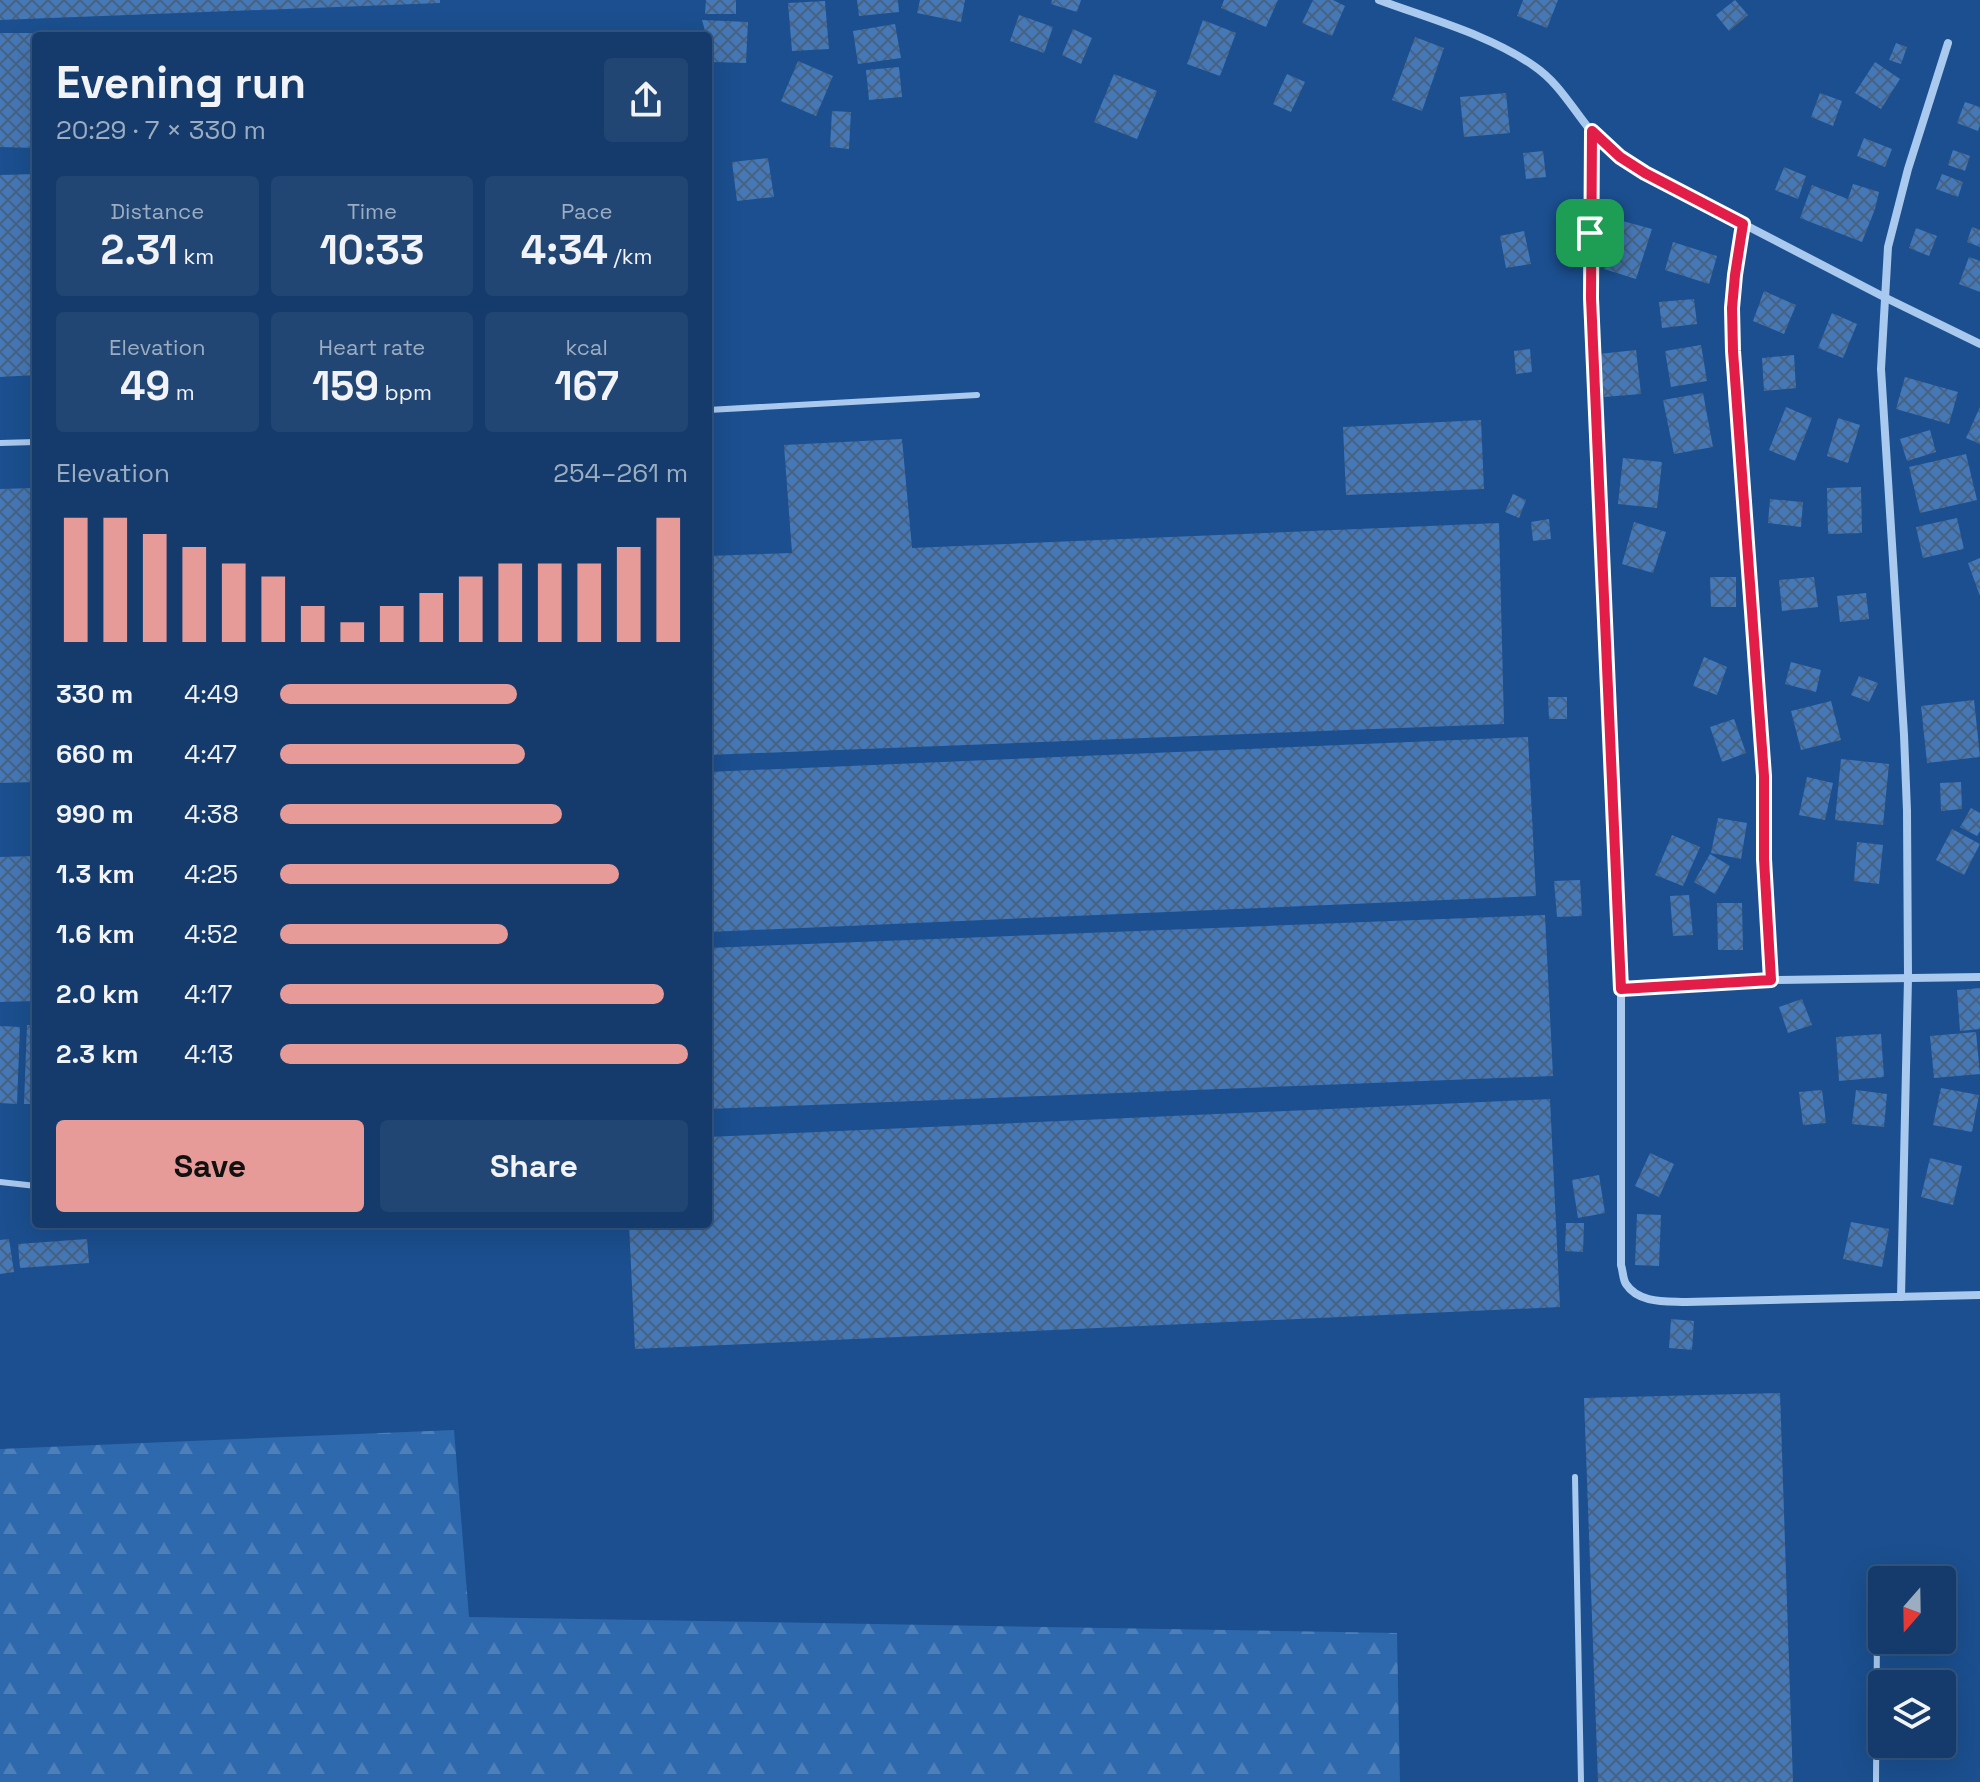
<!DOCTYPE html>
<meta charset="utf-8">
<style>
:root{--surface:#143b6b;--page:#214673;--text:#f1f3f6;--muted:#9dadc1;--line:#33557e;--accent:#e69b98}
body{margin:0;font-family:"Space Grotesk",sans-serif;background:var(--page);color:var(--text);height:100vh;display:flex;flex-direction:column;font-size:30px;white-space:nowrap}
*{box-sizing:border-box;margin:0}
p{font-size:26px;color:var(--muted)}
.icon{flex:none;width:44px;height:44px;fill:none;stroke:currentColor;stroke-width:2;stroke-linecap:round;stroke-linejoin:round}
.map{position:relative;flex:1;overflow:hidden}
.drawer{position:absolute;left:32px;top:32px;width:680px;height:1196px;display:flex;flex-direction:column;background:var(--surface);border-radius:8px;box-shadow:0 8px 32px #0002,0 0 0 2px var(--line)}
.drawer>*{flex:none}
.needle{width:52px;rotate:200deg}
.buttons{position:absolute;left:1868px;top:1566px;display:grid;gap:16px}
.buttons a{display:grid;place-items:center;width:88px;height:88px;border-radius:8px;background:var(--surface);box-shadow:0 8px 32px #0002,0 0 0 2px var(--line);font-size:40px}
.pin{position:absolute;display:grid;place-items:center;width:68px;height:68px;color:#fff;margin:-34px;border-radius:16px;box-shadow:0 4px 12px #0006}
.round{display:grid;place-items:center;flex:none;width:84px;height:84px;border-radius:8px;background:var(--page)}
.head{display:flex;align-items:center;justify-content:space-between;height:136px;padding:0 24px}
h1{font-size:44px;font-weight:700;line-height:60px}
.metrics{display:grid;grid-template-columns:repeat(3,1fr);gap:12px;height:136px;padding:8px 24px}
.metrics div{display:grid;align-content:center;border-radius:8px;background:var(--page);text-align:center}
.metrics b{font-size:40px;font-weight:700}
.metrics small{font-size:22px;font-weight:400}
.metrics p{font-size:22px}
.chart{height:224px;padding:16px 24px}
.chart p{display:flex;justify-content:space-between}
.chart svg{width:100%;height:144px;margin-top:8px;stroke:var(--accent);stroke-width:6}
.action{display:flex;gap:16px;margin-top:auto;padding:16px 24px}
.action a{flex:1;height:92px;border-radius:8px;background:var(--accent);color:#111;font-size:32px;font-weight:700;line-height:92px;text-align:center}
.action a+a{background:var(--page);color:var(--text)}
ul{padding:0 24px;list-style:none;font-size:26px}
li{display:grid;grid-template-columns:128px 96px 1fr;align-items:center;height:60px}
li i{height:20px;border-radius:10px;background:var(--accent)}
.map>svg:first-child{display:block}
</style>
<div class="map">
<svg width="1980" height="1782" viewBox="0 0 1980 1782">
<defs>
<pattern id="forest-firs" width="22" height="20" patternUnits="userSpaceOnUse" patternTransform="scale(2)"><rect width="22" height="20" fill="#2e69ad"/><path d="M5 1l3.5 6h-7zM16 11l3.5 6h-7z" fill="#4d80b9"/></pattern>
<pattern id="building-cross-hatch" width="8" height="8" patternUnits="userSpaceOnUse" patternTransform="scale(2)"><rect width="8" height="8" fill="#4478b7"/><path d="M0 0l8 8M0 8l8-8" fill="none" stroke="#486282"/></pattern>
</defs>
<rect width="100%" height="100%" fill="#1b4f8f"/>
<path fill="url(#forest-firs)" d="M454 1430 469 1617 1397 1633 1400 1782H0V1449Z"/>
<g fill="url(#building-cross-hatch)">
<path d="M0 0H440V3L0 20Z"/>
<path d="M706 0H736V14H705Z"/>
<path d="M857 0H898L899 12 859 16Z"/>
<path d="M920 0H965L961 22 917 13Z"/>
<path d="M1052 0H1081L1077 12 1051 4Z"/>
<path d="M1224 0H1278L1266 27 1221 8Z"/>
<path d="M1313 0H1333L1345 6 1332 36 1302 23Z"/>
<path d="M1523 0H1558L1547 28 1517 16Z"/>
<path d="M1735 0 1748 15 1729 31 1716 15Z"/>
<path d="M825 1 829 49 792 51 788 3Z"/>
<path d="M1019 15 1053 27 1044 53 1010 41Z"/>
<path d="M702 20 748 22 746 63 714 62Z"/>
<path d="M1203 20 1236 33 1220 76 1187 64Z"/>
<path d="M895 24 901 58 858 64 853 31Z"/>
<path d="M1073 29 1092 38 1081 64 1062 55Z"/>
<path d="M0 33H36V148L0 147Z"/>
<path d="M1415 37 1444 48 1422 111 1392 100Z"/>
<path d="M1896 43 1907 47 1901 64 1889 60Z"/>
<path d="M798 61 833 76 816 116 781 101Z"/>
<path d="M1875 62 1900 79 1881 109 1855 93Z"/>
<path d="M899 67 902 97 869 100 866 70Z"/>
<path d="M1114 74 1157 91 1137 139 1094 122Z"/>
<path d="M1287 74 1305 82 1291 112 1273 104Z"/>
<path d="M1506 93 1510 133 1464 137 1460 97Z"/>
<path d="M1820 93 1842 101 1833 126 1811 117Z"/>
<path d="M1965 102 1980 107V125L1978 131 1957 123Z"/>
<path d="M832 111 851 112 849 149 830 147Z"/>
<path d="M1864 138 1892 149 1885 167 1857 156Z"/>
<path d="M1953 150 1970 156 1965 171 1948 165Z"/>
<path d="M1543 151 1546 177 1526 179 1523 153Z"/>
<path d="M768 158 774 197 737 201 732 162Z"/>
<path d="M1784 167 1806 176 1798 199 1775 190Z"/>
<path d="M36 174V375L0 377V175Z"/>
<path d="M1942 174 1963 182 1958 197 1936 189Z"/>
<path d="M1853 184 1879 192 1875 209 1862 242 1800 218 1812 185 1848 199Z"/>
<path d="M1619 220 1652 229 1636 279 1604 269Z"/>
<path d="M1972 227 1980 230V247L1967 242Z"/>
<path d="M1916 228 1937 236 1929 256 1909 248Z"/>
<path d="M1524 231 1531 264 1506 268 1500 236Z"/>
<path d="M1673 242 1717 256 1709 284 1665 270Z"/>
<path d="M1969 257 1980 261V292L1959 284Z"/>
<path d="M1764 291 1796 305 1784 334 1753 321Z"/>
<path d="M1694 299 1697 324 1662 328 1659 302Z"/>
<path d="M1832 313 1857 324 1843 358 1818 348Z"/>
<path d="M1701 345 1707 381 1671 387 1665 351Z"/>
<path d="M1530 349 1532 372 1516 374 1514 351Z"/>
<path d="M1636 350 1641 394 1604 397 1599 354Z"/>
<path d="M1794 355 1796 388 1764 391 1762 358Z"/>
<path d="M1905 377 1958 392 1949 424 1896 409Z"/>
<path d="M1703 393 1713 447 1674 454 1663 400Z"/>
<path d="M1786 407 1812 418 1795 461 1769 450Z"/>
<path d="M1980 407V444L1966 438Z"/>
<path d="M1838 418 1860 425 1848 463 1827 456Z"/>
<path d="M1481 420 1484 489 1346 495 1343 427Z"/>
<path d="M1930 430 1936 452 1907 461 1900 439Z"/>
<path d="M902 439 912 548 1499 523 1504 724 708 755V556L792 553 784 445Z"/>
<path d="M1966 454 1977 500 1920 513 1909 467Z"/>
<path d="M1623 458 1662 462 1657 508 1618 504Z"/>
<path d="M1861 487 1862 533 1828 534 1827 488Z"/>
<path d="M35 488 36 782 0 783V489Z"/>
<path d="M1513 494 1526 500 1519 518 1505 512Z"/>
<path d="M1770 499 1803 502 1801 527 1768 523Z"/>
<path d="M1957 518 1964 549 1923 558 1916 527Z"/>
<path d="M1549 519 1551 539 1533 541 1531 522Z"/>
<path d="M1634 522 1666 532 1653 573 1622 564Z"/>
<path d="M1980 558V596L1968 563Z"/>
<path d="M1710 577H1736V607H1711Z"/>
<path d="M1814 577 1818 607 1782 611 1779 580Z"/>
<path d="M1866 593 1869 619 1840 622 1837 596Z"/>
<path d="M1704 657 1727 667 1717 695 1693 686Z"/>
<path d="M1791 662 1821 670 1816 692 1785 684Z"/>
<path d="M1859 676 1878 683 1869 702 1851 695Z"/>
<path d="M1548 697H1567V719H1549Z"/>
<path d="M1974 700 1980 757 1927 763 1921 706Z"/>
<path d="M1831 701 1841 740 1801 750 1791 711Z"/>
<path d="M1734 719 1746 753 1722 762 1710 727Z"/>
<path d="M1528 737 1536 896 708 932V772Z"/>
<path d="M1841 759 1889 764 1883 825 1835 820Z"/>
<path d="M1807 777 1833 783 1825 820 1799 815Z"/>
<path d="M1961 782 1962 809 1941 811 1940 783Z"/>
<path d="M1971 808 1980 813V831L1977 836 1960 827Z"/>
<path d="M1718 818 1747 823 1741 859 1711 853Z"/>
<path d="M1952 829 1980 844 1964 875 1936 860Z"/>
<path d="M1672 835 1700 847 1683 886 1655 875Z"/>
<path d="M1857 842 1883 845 1879 884 1854 881Z"/>
<path d="M1710 854 1730 866 1715 894 1694 882Z"/>
<path d="M36 856V1001L0 1002V857Z"/>
<path d="M1580 880 1582 916 1557 917 1554 881Z"/>
<path d="M1689 895 1693 935 1673 936 1670 896Z"/>
<path d="M1717 903H1742L1743 950H1718Z"/>
<path d="M1545 915 1553 1076 708 1109V948Z"/>
<path d="M1980 988V1029L1960 1031 1957 990Z"/>
<path d="M1802 999 1812 1025 1788 1033 1779 1007Z"/>
<path d="M27 1025H36V1104H24Z"/>
<path d="M0 1026 20 1027 17 1104 0 1103Z"/>
<path d="M1976 1032 1980 1074 1934 1078 1930 1036Z"/>
<path d="M1881 1034 1884 1077 1839 1081 1836 1037Z"/>
<path d="M1941 1088 1979 1095 1972 1132 1933 1125Z"/>
<path d="M1822 1090 1826 1123 1803 1125 1799 1092Z"/>
<path d="M1856 1090 1887 1094 1884 1127 1852 1124Z"/>
<path d="M1550 1099 1560 1307 635 1349 629 1224H708V1137Z"/>
<path d="M1650 1153 1674 1164 1659 1197 1635 1186Z"/>
<path d="M1930 1158 1962 1166 1953 1205 1921 1197Z"/>
<path d="M1599 1175 1605 1213 1578 1218 1572 1180Z"/>
<path d="M1637 1214 1661 1215 1659 1266 1635 1265Z"/>
<path d="M1851 1222 1889 1229 1882 1267 1843 1259Z"/>
<path d="M1566 1223H1584L1583 1252 1565 1251Z"/>
<path d="M9 1239 14 1272 0 1274V1240Z"/>
<path d="M87 1239 89 1263 20 1268 18 1244Z"/>
<path d="M1671 1319 1694 1321 1692 1350 1669 1348Z"/>
<path d="M1780 1393 1793 1782H1598L1584 1398Z"/>
</g>
<g fill="none" stroke-linecap="round" stroke-linejoin="round">
<g stroke="#a9c9ee" stroke-width="6">
<path d="M708 410 977 395"/>
<path d="M0 443 36 442"/>
<path d="M0 1182 36 1186"/>
<path d="M1575 1477 1581 1782"/>
<path d="M1876 1782 1877 1630"/>
</g>
<g stroke="#a9c9ee" stroke-width="8">
<path d="M1379 0C1430 19 1490 35 1534 66 1559 83 1572 108 1591 131 1607 148 1626 161 1645 173L1884 297 1980 344"/>
<path d="M1592 131 1591 298 1621 989V1265C1623 1271 1623 1280 1626 1284 1639 1304 1667 1301 1686 1302L1980 1295"/>
<path d="M1743 224 1735 275 1732 308 1733 351 1764 776V859L1771 980"/>
<path d="M1621 989 1771 980 1980 977"/>
<path d="M1901 1297 1908 978 1907 811 1904 735 1881 369 1888 247 1908 169 1948 43"/>
</g>
</g>
<g fill="none" stroke-linecap="round" stroke-linejoin="round">
<defs>
<path id="route" d="M1592 131 1620 157 1645 173 1743 224 1735 275 1732 308 1733 351 1764 776V859L1771 980 1621 989 1591 298Z"/>
</defs>
<use href="#route" stroke="#fff" stroke-width="16"/>
<use href="#route" stroke="#e11d48" stroke-width="10"/>
</g>
</svg>
<div class="buttons">
<a><svg class="needle" viewBox="-14 -14 28 28"><path d="M0-13l5 13h-10z" fill="#e53935"/><path d="M0 13l5-13h-10z" fill="#9dadc1"/></svg></a>
<a><svg class="icon" aria-label="layers" viewBox="0 0 24 24"><path d="M12 4l9 5-9 5-9-5zM3 14l9 5 9-5"/></svg></a>
</div>
<div class="pin" style="left:1590px;top:233px;background:#1e9e55"><svg class="icon" aria-label="arrive" viewBox="0 0 24 24"><path d="M6 21V4h12l-3 4 3 4H6"/></svg></div>
<section class="drawer">
<div class="head"><div><h1>Evening run</h1><p>20:29 · 7 × 330 m</p></div><a class="round"><svg class="icon" aria-label="share" viewBox="0 0 24 24"><path d="M12 15V3M7 8l5-5 5 5M5 13v7h14v-7"/></svg></a></div>
<div class="metrics">
<div><p>Distance</p><b>2.31<small> km</small></b></div>
<div><p>Time</p><b>10:33</b></div>
<div><p>Pace</p><b>4:34<small> /km</small></b></div>
</div>
<div class="metrics">
<div><p>Elevation</p><b>49<small> m</small></b></div>
<div><p>Heart rate</p><b>159<small> bpm</small></b></div>
<div><p>kcal</p><b>167</b></div>
</div>
<div class="chart"><p><span>Elevation</span>254–261 m</p>
<svg viewBox="0 0 160 44" preserveAspectRatio="none"><path d="M5 44V6M15 44V6M25 44V11M35 44V15M45 44V20M55 44V24M65 44V33M75 44V38M85 44V33M95 44V29M105 44V24M115 44V20M125 44V20M135 44V20M145 44V15M155 44V6"/></svg>
</div>
<ul>
<li><b>330 m</b>4:49<i style="width:58%"></i></li>
<li><b>660 m</b>4:47<i style="width:60%"></i></li>
<li><b>990 m</b>4:38<i style="width:69%"></i></li>
<li><b>1.3 km</b>4:25<i style="width:83%"></i></li>
<li><b>1.6 km</b>4:52<i style="width:56%"></i></li>
<li><b>2.0 km</b>4:17<i style="width:94%"></i></li>
<li><b>2.3 km</b>4:13<i style="width:100%"></i></li>
</ul>
<div class="action"><a>Save</a><a>Share</a></div>
</section>
</div>
